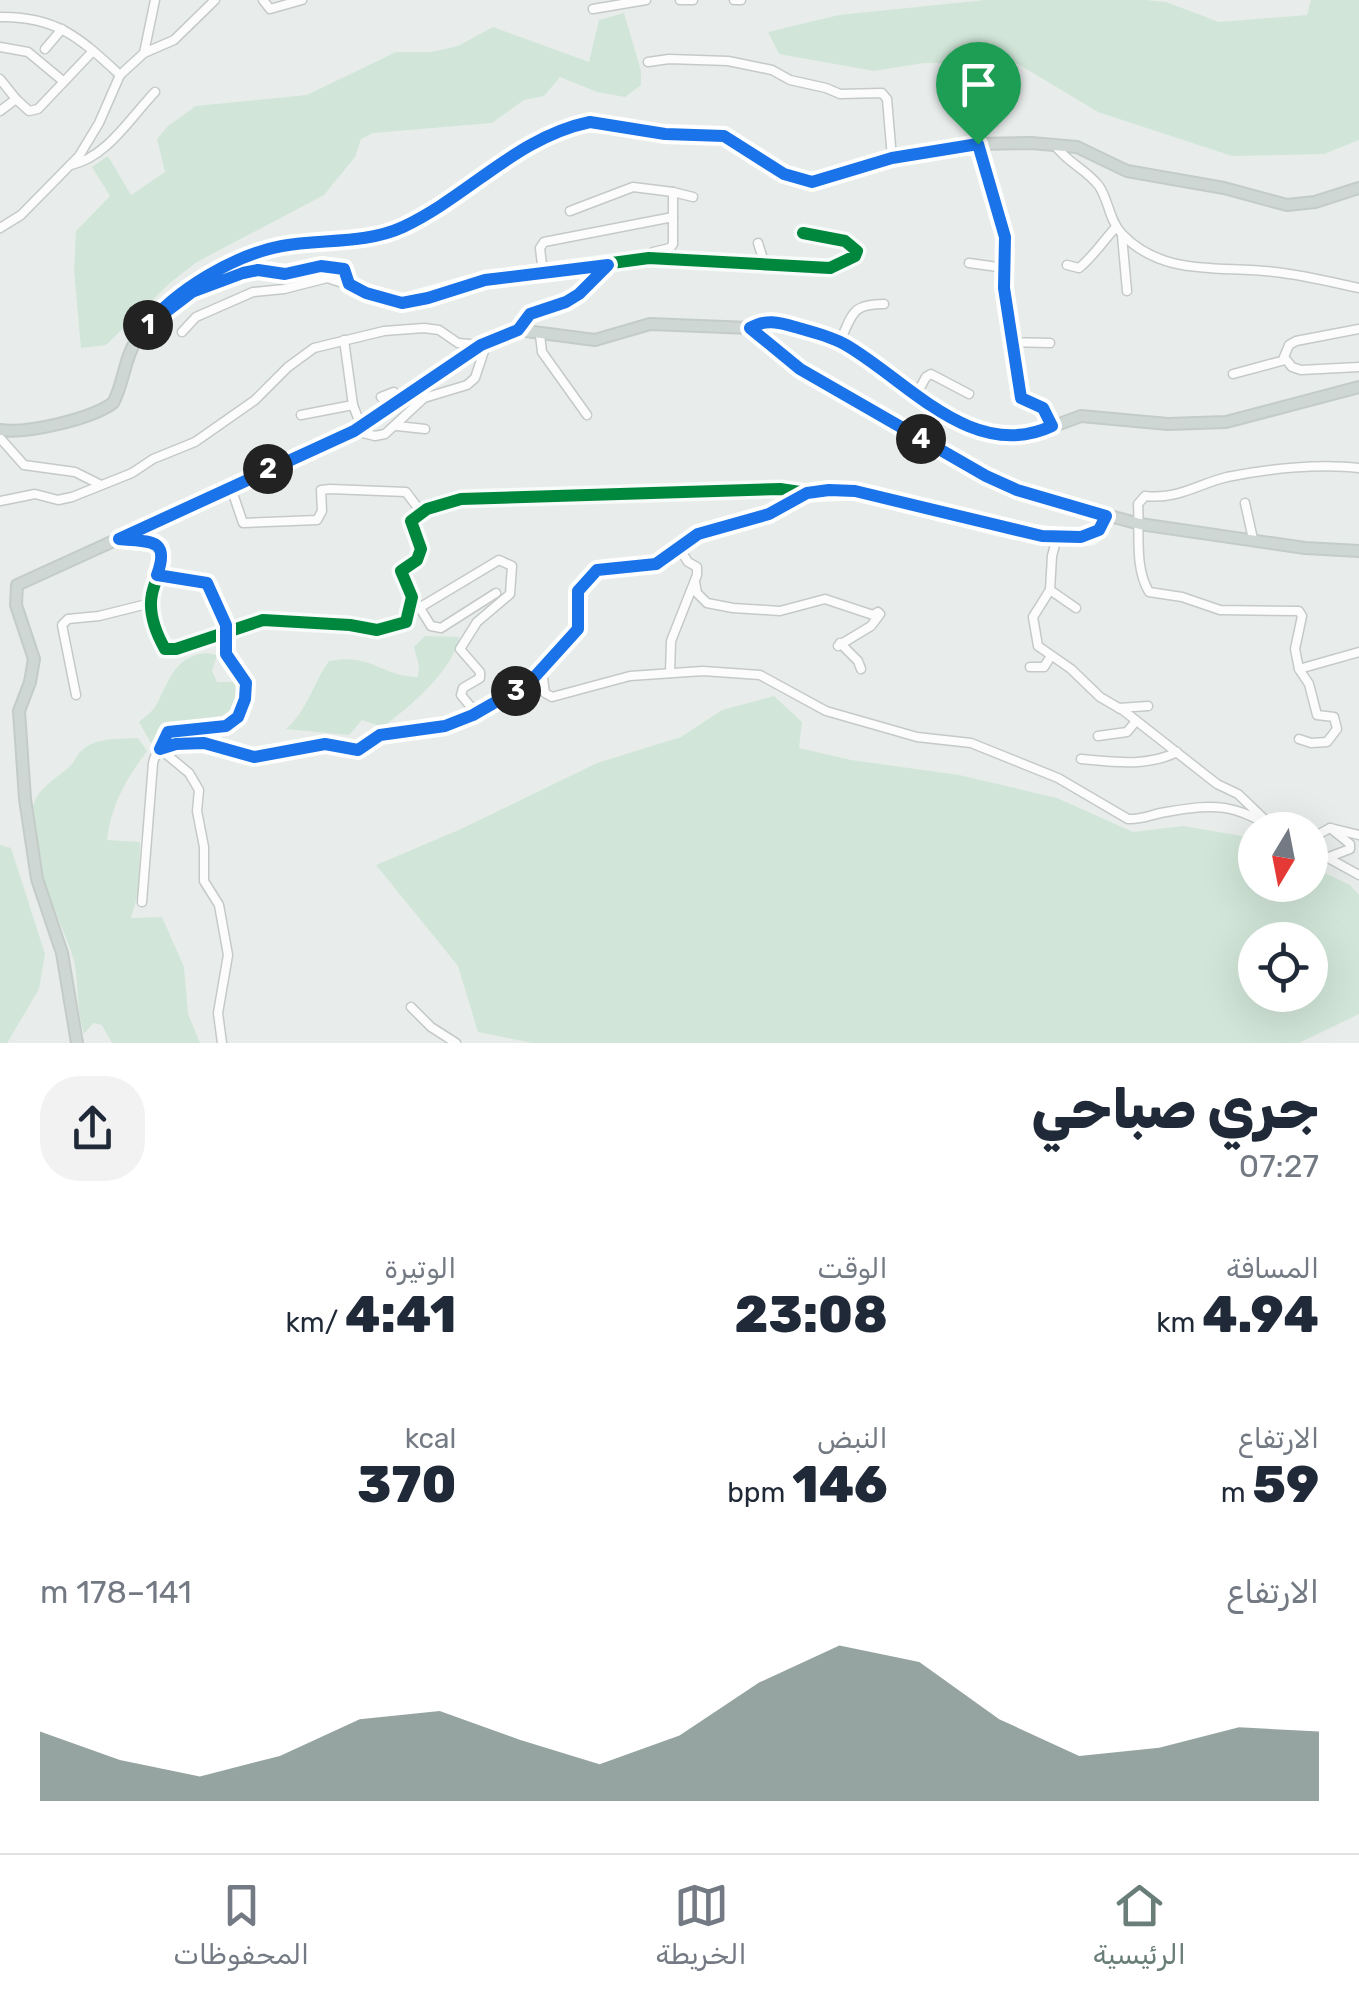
<!DOCTYPE html>
<html lang="ar">
<meta charset="utf-8">
<style>
:root{--surface:#fff;--page:#f2f2f3;--text:#1f2937;--muted:#747a83;--line:#e0e1e3;--accent:#697e78}
body{margin:0;font-family:Rubik,Cairo,sans-serif;background:var(--page);color:var(--text);direction:rtl;height:100vh;display:flex;flex-direction:column;font-size:38px;white-space:nowrap}
*{box-sizing:border-box;margin:0}
p{font-size:32px;color:var(--muted)}
.icon{flex:none;width:55px;height:55px;fill:none;stroke:currentColor;stroke-width:2;stroke-linecap:round;stroke-linejoin:round}
.map{position:relative;height:1043px;overflow:hidden;direction:ltr}
.sheet{display:flex;flex-direction:column;background:var(--surface);flex:1}
.sheet>*{flex:none}
.needle{width:65px;rotate:190deg}
.buttons{position:absolute;left:1238px;top:812px;display:grid;gap:20px}
.buttons a{display:grid;place-items:center;width:90px;height:90px;border-radius:50%;background:var(--surface);box-shadow:0 10px 40px #0002;font-size:50px}
.pin{position:absolute;display:grid;place-items:center;width:85px;height:85px;color:#fff;margin:-102px -42px;border-radius:50% 50% 50% 0;rotate:-45deg;box-shadow:0 0 10px #0007}
.pin .icon{rotate:45deg}
.km{position:absolute;width:50px;height:50px;margin:-25px;border-radius:50%;background:#222;color:#fff;font-size:28px;line-height:50px;text-align:center}
.round{display:grid;place-items:center;flex:none;width:105px;height:105px;border-radius:40px;background:var(--page)}
.head{display:flex;align-items:center;justify-content:space-between;height:170px;padding:0 40px}
h1{font-size:55px;font-weight:800;line-height:75px}
.stats{display:grid;grid-template-columns:repeat(3,1fr);gap:15px;height:170px;padding:10px 40px}
.stats div{display:grid;align-content:center}
.stats b{font-size:50px;font-weight:800}
.stats small{font-size:28px;font-weight:400}
.stats p{font-size:28px}
.chart{height:280px;padding:20px 40px}
.chart p{display:flex;justify-content:space-between}
.chart svg{width:100%;height:180px;margin-top:10px;fill:var(--accent);opacity:.7}
.dock{display:flex;justify-content:space-around;align-items:center;height:140px;border-top:2px solid var(--line);background:var(--surface);font-size:28px;color:var(--muted)}
.dock a{display:grid;justify-items:center;gap:5px}
.dock .on{color:var(--accent)}
.map>svg:first-child{display:block}
</style>
<div class="map">
<svg width="1359" height="1043" viewBox="0 0 1359 1043">
<rect width="100%" height="100%" fill="#e8edeb"/>
<g fill="#d1e6d8" fill-rule="evenodd">
<path d="M985 0H1146L1166 2 1219 22 1307 15 1311 0H1359V140L1324 154 1232 156 1098 112 1018 64 924 63 874 71 779 54 768 32 839 15Z"/>
<path d="M624 13 641 71V85L625 97 597 92 560 77 544 96 524 100 492 123 373 133 361 139 355 157 324 195 197 262 171 282 106 345 81 348 74 271 76 231 110 196 92 167 108 156 131 195 165 172 157 139 168 126 196 106 307 95 396 52H431L458 46 493 27 589 62 599 20Z"/>
<path d="M425 636 459 637C454 670 409 707 383 727L362 720 349 735 286 729C308 710 313 683 329 661 372 653 382 677 418 677L419 666 414 647Z"/>
<path d="M207 653 217 655 212 671 217 682H234L239 699 234 713 162 729 151 743 139 722C145 717 153 711 157 704 170 679 175 656 207 653Z"/>
<path d="M774 696 802 722 799 748 851 760 959 775 1057 798 1133 832 1183 826 1248 837 1255 840V885H1310V866L1350 885 1359 895V1014L1299 1043H533L478 1032 458 966 376 865 461 829 597 763 681 737 722 710ZM1255 940H1310V995H1255Z"/>
<path d="M138 738 147 751C126 779 111 805 107 840L140 842 139 890 131 918 162 917 184 967 188 1014 200 1043H112L102 1025 93 1023 84 1034C75 1006 80 974 71 951 58 914 21 843 34 803 40 786 59 777 71 765 76 760 75 757 80 752 94 737 119 739 138 738Z"/>
<path d="M0 845 11 848 45 954 39 989 7 1043H0Z"/>
</g>
<g fill="none" stroke-linecap="round" stroke-linejoin="round">
<defs>
<g id="minor">
<path d="M263 0 270 9 302 0"/>
<path d="M680 0H693"/>
<path d="M734 0H741"/>
<path d="M593 9 646 0"/>
<path d="M0 17C57 16 81 39 120 75"/>
<path d="M0 47 28 52 63 81"/>
<path d="M45 49 62 29"/>
<path d="M144 53 155 0"/>
<path d="M648 62 669 59 728 61 772 70 790 80 826 88 840 94 882 93 887 99 892 158"/>
<path d="M0 79 16 99"/>
<path d="M0 111 16 99 29 111 38 109 93 51"/>
<path d="M978 144 1005 237 1004 288 1021 399 1043 409 1052 426"/>
<path d="M1054 144C1066 162 1086 169 1099 186 1109 201 1109 220 1122 234 1164 278 1222 265 1275 272 1303 275 1331 282 1359 288"/>
<path d="M71 165C107 157 130 118 155 92"/>
<path d="M673 192 693 197"/>
<path d="M570 211 633 187 673 192V244L670 248 653 252 649 258"/>
<path d="M0 228 21 215 79 156 99 123 120 75 144 53 174 40 215 0"/>
<path d="M1122 236 1127 291"/>
<path d="M758 243 764 262"/>
<path d="M969 263 1005 268"/>
<path d="M1067 265 1079 268C1092 258 1104 240 1116 227"/>
<path d="M543 273 540 248 544 242 673 217"/>
<path d="M157 320 192 292 243 273 258 270 285 274 321 266 344 269 349 285 365 293 402 303 485 280 649 258 830 268 855 256 857 251 845 241 803 233"/>
<path d="M1359 329 1296 341 1289 345 1284 357 1292 367 1301 370 1359 367"/>
<path d="M518 330C533 306 550 312 572 298 587 289 596 277 607 265"/>
<path d="M182 332 196 317 253 292 284 289 327 278 349 285"/>
<path d="M540 335 542 352 587 415"/>
<path d="M344 340 353 405 361 426"/>
<path d="M840 341C853 314 851 304 884 304"/>
<path d="M1010 342 1050 343"/>
<path d="M1233 374 1285 360"/>
<path d="M916 395 926 377 931 374 969 394"/>
<path d="M381 397 394 392 400 402"/>
<path d="M301 415 353 405"/>
<path d="M397 426 425 429"/>
<path d="M355 431 375 436 385 434 424 398 467 385 475 378 487 342"/>
<path d="M0 438 24 465 75 472 101 485"/>
<path d="M1359 468C1320 463 1266 469 1227 477 1198 484 1177 500 1145 496L1138 504C1140 532 1134 567 1149 592L1182 597 1220 610 1299 611 1302 616 1295 649 1299 669 1359 652"/>
<path d="M230 485 243 523 317 520 322 511 321 490 330 489 406 492 421 512"/>
<path d="M0 501 35 494 58 500 72 497 132 473 153 459 195 442 255 400 288 367 314 348 384 331 424 328 439 330 458 343 481 345"/>
<path d="M1245 503 1253 539"/>
<path d="M1057 537 1052 556 1050 590 1033 617 1038 646 1071 669 1100 697 1124 711 1217 784 1238 794 1263 818"/>
<path d="M119 539 155 543 160 547C166 563 155 578 152 594 148 613 156 633 165 649H176L263 620 350 625 377 630 406 622 412 597 401 571 417 560 421 549 411 521 427 509 461 499 780 489 807 493 855 491 1012 530 1057 537 1091 536 1099 530 1106 516"/>
<path d="M157 575 207 583 226 625V654L246 683 245 699 238 717 226 726 168 732 160 749 189 773 199 790 197 811 204 847V881L219 905 228 955 218 1013 222 1043"/>
<path d="M695 582 697 593 707 603 733 608 780 611 825 599 873 615 878 612 880 614 871 626 838 646"/>
<path d="M1050 590 1076 608"/>
<path d="M418 605 431 626 441 628 496 593"/>
<path d="M419 608 499 560 512 566 510 594 477 622 460 649 480 672V678L463 688 461 695 476 713"/>
<path d="M840 643 858 661 861 669"/>
<path d="M1030 667H1044L1051 656"/>
<path d="M542 671 545 693 552 697 630 676 703 671 760 675 826 711 917 737 971 743 1058 778 1128 819C1142 820 1152 814 1166 812 1219 803 1231 804 1278 830"/>
<path d="M670 673 671 641 697 575V567L688 562 679 548"/>
<path d="M76 695 62 625 68 619 99 616 151 603"/>
<path d="M1119 708 1148 706"/>
<path d="M1098 736 1127 732 1136 721"/>
<path d="M1299 739 1311 743 1327 742 1337 729 1334 717 1317 715 1309 684 1299 669"/>
<path d="M1081 759C1113 762 1148 767 1177 752"/>
<path d="M1310 839 1330 828"/>
<path d="M1310 848 1359 875"/>
<path d="M1329 857 1350 849V844L1330 828 1359 835"/>
<path d="M142 902 153 763C163 719 231 757 258 757 280 757 299 747 320 745 332 744 345 750 359 750L380 735 445 726 473 715 530 682 578 629V591L597 569 657 563 698 534 769 515 806 494"/>
<path d="M411 1007 431 1027 456 1043"/>
</g>
<g id="major">
<path d="M750 328 800 369 986 476 1027 494 1140 524 1305 548 1359 551"/>
<path d="M0 430C27 434 91 419 113 403 124 383 124 358 137 339 165 296 232 254 283 246 324 239 365 242 404 226L523 149 564 127 590 122 665 134 723 137 784 174 812 182 892 158 938 149 978 144 1031 143 1077 147 1127 171 1224 188 1287 205 1315 202 1359 188"/>
<path d="M77 1043 62 953 37 879 25 799 19 711 30 682 34 659 16 605 17 585 355 431 481 345 518 330 595 340 650 324 750 328 767 321 790 325 843 343 947 416 971 426 1017 436 1038 432 1081 416 1168 424 1226 422 1359 387"/>
</g>
</defs>
<use href="#minor" stroke="#c5cac8" stroke-width="11"/>
<use href="#major" stroke="#c3ccc9" stroke-width="14"/>
<use href="#minor" stroke="#fcfcfc" stroke-width="8"/>
<use href="#major" stroke="#cfd7d5" stroke-width="10"/>
<defs>
<g id="cycleway">
<path d="M146 327 192 292 243 273 258 270 285 274 321 266 344 269 349 285 365 293 402 303 485 280 649 258 830 268 855 256 857 251 845 241 803 233"/>
<path d="M119 539 155 543 160 547C166 563 155 578 152 594 148 613 156 633 165 649H176L263 620 350 625 377 630 406 622 412 597 401 571 417 560 421 549 411 521 427 509 461 499 780 489 807 493 855 491 1012 530 1057 537 1091 536 1099 530 1106 516"/>
</g>
</defs>
<use href="#cycleway" stroke="#f7fbf9" stroke-width="19"/>
<use href="#cycleway" stroke="#00873e" stroke-width="12"/>
</g>
<g fill="none" stroke-linecap="round" stroke-linejoin="round">
<defs>
<path id="route" d="M590 122 665 134 724 136 784 174 812 182 892 158 978 144 1005 237 1004 288 1021 398 1043 408 1052 426C973 463 908 381 846 345 831 336 812 332 795 327 779 322 765 319 750 328L800 369 986 476 1017 490 1106 516 1099 530 1081 537 1042 536 855 491 829 490 807 493 769 514 698 534 656 564 597 570 578 591V629L530 682 473 715 445 726 380 735 358 750 325 744 254 757 204 743 176 744 160 749 168 732 226 726 238 717 245 699 246 683 226 654V625L207 583 157 575C171 537 148 542 119 539L354 431 481 345 518 330 530 314 566 302 579 294 608 265 485 280 428 298 402 303 366 293 349 284 344 269 321 266 285 274 258 270 243 273 192 292 146 327C176 290 234 255 282 246 322 239 366 244 403 227 469 196 517 137 590 122Z"/>
</defs>
<use href="#route" stroke="#fff" stroke-width="20"/>
<use href="#route" stroke="#1a73e8" stroke-width="12"/>
</g>
</svg>
<div class="buttons">
<a><svg class="needle" viewBox="-14 -14 28 28"><path d="M0-13l5 13h-10z" fill="#e53935"/><path d="M0 13l5-13h-10z" fill="#747a83"/></svg></a>
<a><svg class="icon" aria-label="locate" viewBox="0 0 24 24"><circle cx="12" cy="12" r="6"/><path d="M12 2v4M12 18v4M2 12h4M18 12h4"/></svg></a>
</div>
<div class="pin" style="left:978px;top:144px;background:#1e9e55"><svg class="icon" aria-label="arrive" viewBox="0 0 24 24"><path d="M6 21V4h12l-3 4 3 4H6"/></svg></div>
<b class="km" style="left:148px;top:325px">1</b>
<b class="km" style="left:268px;top:469px">2</b>
<b class="km" style="left:516px;top:691px">3</b>
<b class="km" style="left:921px;top:439px">4</b>
</div>
<section class="sheet">
<div class="head"><div><h1>جري صباحي</h1><p>07:27</p></div><a class="round"><svg class="icon" aria-label="share" viewBox="0 0 24 24"><path d="M12 15V3M7 8l5-5 5 5M5 13v7h14v-7"/></svg></a></div>
<div class="stats">
<div><p>المسافة</p><b>4.94<small> km</small></b></div>
<div><p>الوقت</p><b>23:08</b></div>
<div><p>الوتيرة</p><b>4:41<small> /km</small></b></div>
</div>
<div class="stats">
<div><p>الارتفاع</p><b>59<small> m</small></b></div>
<div><p>النبض</p><b>146<small> bpm</small></b></div>
<div><p>kcal</p><b>370</b></div>
</div>
<div class="chart"><p><span>الارتفاع</span>141–178 m</p>
<svg viewBox="0 0 160 44" preserveAspectRatio="none"><path d="M0 44V27L10 34L20 38L30 33L40 24L50 22L60 29L70 35L80 28L90 15L100 6L110 10L120 24L130 33L140 31L150 26L160 27V44z"/></svg>
</div>
</section>
<nav class="dock">
<a class="on"><svg class="icon" aria-label="home" viewBox="0 0 24 24"><path d="M3 11l9-7 9 7M6 9v11h12V9"/></svg>الرئيسية</a>
<a><svg class="icon" aria-label="map" viewBox="0 0 24 24"><path d="M3 6l6-2 6 2 6-2v14l-6 2-6-2-6 2zM9 4v14M15 6v14"/></svg>الخريطة</a>
<a><svg class="icon" aria-label="saved" viewBox="0 0 24 24"><path d="M7 4h10v16l-5-4-5 4z"/></svg>المحفوظات</a>
</nav>
